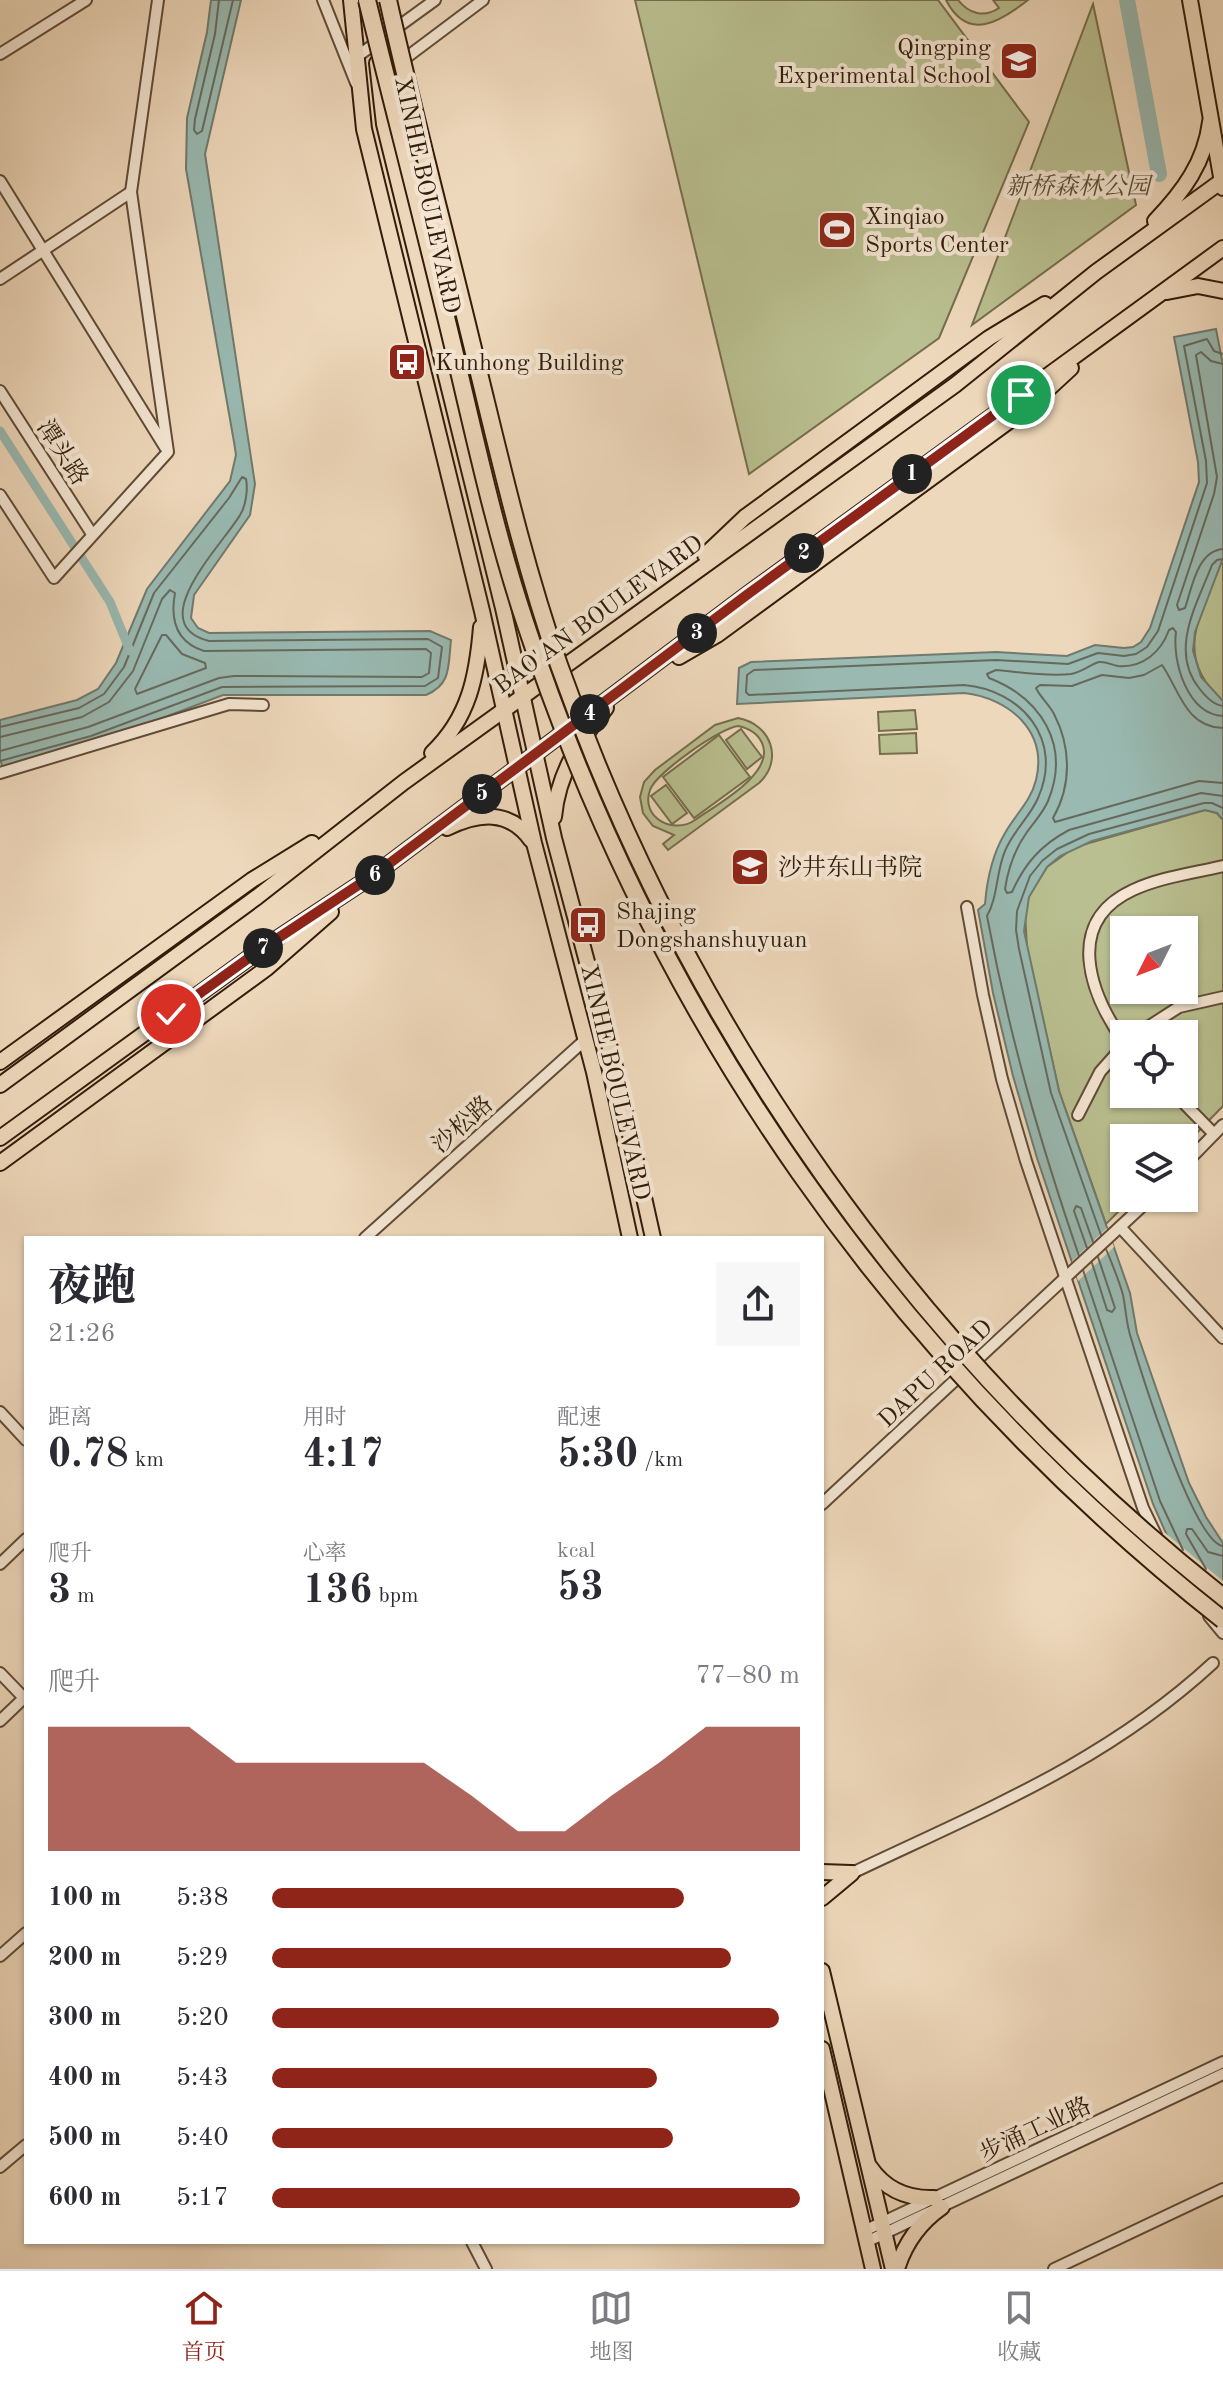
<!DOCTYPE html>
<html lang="zh">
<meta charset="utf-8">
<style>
:root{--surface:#fff;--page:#f7f7f7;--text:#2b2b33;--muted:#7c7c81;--line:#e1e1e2;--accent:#8f2418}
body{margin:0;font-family:"Old Standard TT","Noto Serif SC",serif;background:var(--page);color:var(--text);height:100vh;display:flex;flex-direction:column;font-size:30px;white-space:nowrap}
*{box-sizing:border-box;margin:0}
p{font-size:26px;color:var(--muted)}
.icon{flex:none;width:44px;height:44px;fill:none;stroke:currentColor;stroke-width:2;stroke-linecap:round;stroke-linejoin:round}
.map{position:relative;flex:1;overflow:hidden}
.panel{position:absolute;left:24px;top:1236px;width:800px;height:1008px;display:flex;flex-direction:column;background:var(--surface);border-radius:0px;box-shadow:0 2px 6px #0004}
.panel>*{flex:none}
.needle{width:52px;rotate:228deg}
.buttons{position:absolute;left:1110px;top:916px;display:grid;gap:16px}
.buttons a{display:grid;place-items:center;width:88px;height:88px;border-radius:0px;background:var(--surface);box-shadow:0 2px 6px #0004;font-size:40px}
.pin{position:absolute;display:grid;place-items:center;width:68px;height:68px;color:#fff;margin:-34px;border:4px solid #fff;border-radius:50%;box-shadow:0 2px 8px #0007}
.km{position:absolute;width:40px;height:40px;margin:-20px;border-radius:50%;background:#222;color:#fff;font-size:22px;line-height:40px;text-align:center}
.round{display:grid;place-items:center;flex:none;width:84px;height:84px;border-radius:0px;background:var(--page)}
.headline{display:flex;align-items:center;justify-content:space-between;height:136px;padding:0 24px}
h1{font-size:44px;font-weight:800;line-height:60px}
.stats{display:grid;grid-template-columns:repeat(3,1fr);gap:12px;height:136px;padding:8px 24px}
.stats div{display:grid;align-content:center}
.stats b{font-size:40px;font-weight:800}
.stats small{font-size:22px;font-weight:400}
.stats p{font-size:22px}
.chart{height:224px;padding:16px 24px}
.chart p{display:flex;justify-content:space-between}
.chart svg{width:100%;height:144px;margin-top:8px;fill:var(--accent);opacity:.7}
ul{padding:0 24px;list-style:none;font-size:26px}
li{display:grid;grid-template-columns:128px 96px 1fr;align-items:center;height:60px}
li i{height:20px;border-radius:10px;background:var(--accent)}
.dock{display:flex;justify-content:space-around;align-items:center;height:112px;border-top:2px solid var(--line);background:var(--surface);font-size:22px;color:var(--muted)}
.dock a{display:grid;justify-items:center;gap:4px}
.dock .selected{color:var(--accent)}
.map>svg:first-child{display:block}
</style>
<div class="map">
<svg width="1223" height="2269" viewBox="0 0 1223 2269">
<rect width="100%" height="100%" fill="#eed8bb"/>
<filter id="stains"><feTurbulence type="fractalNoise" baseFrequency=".0025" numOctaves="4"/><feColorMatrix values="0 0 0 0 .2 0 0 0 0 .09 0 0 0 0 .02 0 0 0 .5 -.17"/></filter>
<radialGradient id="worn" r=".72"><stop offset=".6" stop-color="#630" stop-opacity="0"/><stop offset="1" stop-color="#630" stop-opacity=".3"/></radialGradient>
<g fill="#b9bf90" stroke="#766e4d" stroke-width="2" fill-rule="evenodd">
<path d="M635 0H938L1029 122 939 338 749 474Z"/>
<path d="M946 0H958C969 14 984 18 999 8L993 0H1028C1001 21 968 43 946 0Z"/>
<path d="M1093 4 1136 205 972 325Z"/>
<path d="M1223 558V701C1170 655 1203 611 1223 558Z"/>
<path d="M915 710 917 729 879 731 878 712Z"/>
<path d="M738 718C771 724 784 760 759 783L668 850 663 844 674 835 653 826 643 813 640 797 644 782 655 770 715 725ZM738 726C748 728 757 732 762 743 776 773 716 805 695 820 674 835 640 818 650 790 656 773 720 728 738 726Z"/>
<path d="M741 729 762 757 747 769 726 740Z"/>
<path d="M916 733 917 753 880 754 879 735Z"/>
<path d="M719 735 750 777 694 818 663 777Z"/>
<path d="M666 785 687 813 672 824 651 796Z"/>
<path d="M1205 810 1217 813 1223 820V1106L1184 1146V1138H1124V1198H1132L1106 1224 1059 1091 1027 948 1025 913 1029 896 1047 867 1075 847ZM1124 930H1184V990H1124ZM1124 1034H1184V1094H1124Z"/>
</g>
<g fill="#99b9b1" stroke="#707a6e" stroke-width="2">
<path d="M211 0H241L205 154 255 484 250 515 194 595 191 618 198 628 209 633 430 631 451 640C448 665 452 684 426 695H223L94 744 3 769 0 759V720L77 700 98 689 116 663 147 589 230 481 236 455 234 442 186 169 187 118 207 32Z"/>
<path d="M1216 329 1223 365V558L1195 632 1193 651 1201 677 1223 701V820L1217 813 1205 810 1092 841 1060 856 1047 867 1029 897 1024 931 1059 1091 1130 1293 1137 1333 1189 1483 1206 1517 1223 1543V1624L1173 1549 1153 1504 1037 1158 1013 1076 993 993 978 910 985 904C987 879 992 855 1005 833 1015 815 1031 801 1036 780 1048 731 1009 698 964 693L737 704 739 668 751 662 996 652 1067 656 1095 645 1124 648 1133 647 1141 642 1150 628 1199 482 1198 462 1174 337Z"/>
</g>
<g fill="#eed8bb">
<path d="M1107 1228 1114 1247 1078 1281 1072 1261Z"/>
<path d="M1158 1527 1223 1581V1628L1195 1594Z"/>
</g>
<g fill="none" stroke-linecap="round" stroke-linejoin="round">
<g stroke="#666a5e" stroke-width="2">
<path d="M219 0 215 34 195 119 194 130 197 134 202 131 233 0"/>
<path d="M1223 364 1211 361 1201 352 1196 355 1217 477 1214 494 1177 605 1179 610 1185 608C1192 588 1197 551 1223 549"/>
<path d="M1223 559 1217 560 1212 565C1197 604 1169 650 1199 688 1205 696 1213 705 1223 706"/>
<path d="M162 635H166L182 654 205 663 206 668 137 694 135 689Z"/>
<path d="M1223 716C1187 714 1172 661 1176 632L1173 628 1169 630C1161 652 1143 668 1118 666 1112 665 1105 661 1099 662 1089 665 1082 672 1071 674 1047 677 1020 672 996 670L987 674 989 678C1041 698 1071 745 1048 801 1043 813 1034 822 1027 832 1015 849 1008 869 1005 889L1007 893 1012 892C1025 863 1041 845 1069 830L1201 793 1223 796"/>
<path d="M0 727 79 708 104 694 124 667 154 593 229 498 242 477 246 479C248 489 246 506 240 515 224 543 141 624 209 641L428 639 442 647 438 678 425 686 222 687 91 736 0 761"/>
<path d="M1223 728C1185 727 1179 689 1162 665L1144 675 1129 678 1102 675 1072 686 1040 685 1036 688C1040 697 1049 704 1054 714 1071 747 1072 785 1053 818L1055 822 1199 781 1223 783"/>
<path d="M0 737 82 717 109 702 133 671 162 599 170 590 175 593C170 620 176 642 204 651L426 649 431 653 429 673 422 677 234 676 219 678 88 727 0 751"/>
<path d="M1101 1235 1051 1093 1019 949 1016 930 1017 911 1030 876 1042 861 1057 849 1089 834 1204 803H1212L1223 808"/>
<path d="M1087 1248 1074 1211 1076 1206 1081 1208 1093 1242"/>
<path d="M1106 1249C1112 1264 1119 1280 1123 1295 1126 1309 1126 1324 1131 1338 1140 1370 1194 1543 1223 1546"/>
<path d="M1079 1256C1040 1142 1009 1035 987 916 998 897 996 872 1005 851 1013 831 1030 817 1038 798 1064 740 1022 690 964 685L749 695 746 692 747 675 754 670 996 660 1068 664 1098 653 1124 656 1136 654 1147 647 1158 631 1207 483 1206 461 1184 346 1207 339 1214 351 1223 354"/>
<path d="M1092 1263 1107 1310 1112 1312 1115 1308 1098 1257"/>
<path d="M1083 1270 1160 1501 1183 1550"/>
<path d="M1206 1569 1186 1534 1187 1529H1192L1208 1552 1223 1556"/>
</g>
<path stroke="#99b9b1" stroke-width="9" d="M0 431 110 602 130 651"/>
<path stroke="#99b9b1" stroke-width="16" d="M1127 0 1159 174"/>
<defs>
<g id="minor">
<path d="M323 0 356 83"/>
<path d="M0 54 86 0"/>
<path d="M355 58 435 0"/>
<path d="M383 75 483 0"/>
<path d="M0 181 165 447"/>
<path d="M0 279 131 192"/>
<path d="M0 391 92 534"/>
<path d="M0 495 54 578 168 452 131 192 158 0"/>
<path d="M0 773 229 704 263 705"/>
<path d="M967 907 983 995 1002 1079 1026 1161 1143 1508 1156 1535"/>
<path d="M1137 1034 1179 1007 1223 997"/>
<path d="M1124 1042C1090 994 1063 922 1133 890 1161 877 1194 873 1223 866"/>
<path d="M1175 1094 1214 1134"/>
<path d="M1078 1115 1100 1072 1124 1045"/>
<path d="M1184 1165 1223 1125"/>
<path d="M1121 1228 1223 1338"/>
<path d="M365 1238 585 1040"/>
<path d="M0 1412 26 1440"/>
<path d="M822 1504 1151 1198"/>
<path d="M0 1564 26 1539"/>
<path d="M1209 1616 1223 1633"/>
<path d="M0 1673 26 1700"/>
<path d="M0 1721 24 1698"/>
<path d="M852 1873C982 1811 1106 1762 1213 1663"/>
<path d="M0 1956 26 1933"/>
<path d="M0 2167 26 2145"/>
<path d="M864 2231 1223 2062"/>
<path d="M472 2242 486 2269"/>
<path d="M866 2242 1223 2074"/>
<path d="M1054 2269 1223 2189"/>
</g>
<g id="major">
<path d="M351 0 364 129 482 611 534 843 594 1072 630 1238"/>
<path d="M1190 0 1223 188"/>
<path d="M377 63 384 124 503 608 554 838 615 1067 653 1238"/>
<path d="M1155 221C1183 192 1205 162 1210 122"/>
<path d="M1167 292 1198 286 1223 291"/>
<path d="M705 555 745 517 989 338 1045 304"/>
<path d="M679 657 717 635 1031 405 1071 368"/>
<path d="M432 753C469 718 477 676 481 627"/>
<path d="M554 817C558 773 579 742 606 708"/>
<path d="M447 828C478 813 509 809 531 840"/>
<path d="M0 1062 252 880 312 843"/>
<path d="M0 1085 257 897 404 782 955 385 1096 272 1223 180"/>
<path d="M0 1138 257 952 378 872 748 594 1223 248"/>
<path d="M0 1163 267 968 331 912"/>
<path d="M822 1872 851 1873"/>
<path d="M822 1898 852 1873"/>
<path d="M822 1971 893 2269"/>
<path d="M822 2049 873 2269"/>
<path d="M870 2167C885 2189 907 2199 934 2198"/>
<path d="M897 2269C905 2243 919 2223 942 2207"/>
</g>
</defs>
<use href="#minor" stroke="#614b36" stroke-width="14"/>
<use href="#major" stroke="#321c0a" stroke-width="18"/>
<use href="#minor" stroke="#f4e6d3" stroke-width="10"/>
<use href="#major" stroke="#eed8bb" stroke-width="14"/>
<defs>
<g id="highway-bridge">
<path d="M367 0C397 122 429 244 458 367 478 452 497 538 525 622 656 1021 894 1360 1223 1620"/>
<path d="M388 0C415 121 447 240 476 361 501 463 524 565 559 665 689 1031 918 1356 1223 1597"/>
</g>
</defs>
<use href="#highway-bridge" stroke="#321c0a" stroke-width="20" stroke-linecap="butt"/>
<use href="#highway-bridge" stroke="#eed8bb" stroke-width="16"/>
</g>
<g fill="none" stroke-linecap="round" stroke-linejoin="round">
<defs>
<path id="route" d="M171 1014 257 952 378 872 748 594 1021 395"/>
</defs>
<use href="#route" stroke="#fff" stroke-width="16"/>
<use href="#route" stroke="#8f2418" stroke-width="10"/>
</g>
<defs>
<symbol id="school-square" viewBox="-11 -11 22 22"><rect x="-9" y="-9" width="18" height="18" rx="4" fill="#8f2418" stroke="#f4e6d3"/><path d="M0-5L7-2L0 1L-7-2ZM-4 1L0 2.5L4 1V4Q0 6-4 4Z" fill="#fff"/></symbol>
<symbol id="stadium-square" viewBox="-11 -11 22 22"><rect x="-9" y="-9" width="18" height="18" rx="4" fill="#8f2418" stroke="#f4e6d3"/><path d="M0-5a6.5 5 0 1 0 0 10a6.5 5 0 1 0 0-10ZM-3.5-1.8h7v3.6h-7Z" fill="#fff"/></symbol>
<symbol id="bus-square" viewBox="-11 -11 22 22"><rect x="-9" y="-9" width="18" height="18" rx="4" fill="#8f2418" stroke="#f4e6d3"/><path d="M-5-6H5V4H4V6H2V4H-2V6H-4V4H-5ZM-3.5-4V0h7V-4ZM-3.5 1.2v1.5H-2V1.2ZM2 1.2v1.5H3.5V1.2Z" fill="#fff"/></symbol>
<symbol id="university-square" viewBox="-11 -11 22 22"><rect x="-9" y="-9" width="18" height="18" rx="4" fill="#8f2418" stroke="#f4e6d3"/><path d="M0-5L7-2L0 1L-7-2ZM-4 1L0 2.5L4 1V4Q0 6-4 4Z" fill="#fff"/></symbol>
</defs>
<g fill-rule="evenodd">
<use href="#school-square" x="997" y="39" width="44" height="44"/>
<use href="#stadium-square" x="815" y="208" width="44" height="44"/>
<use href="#bus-square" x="385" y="340" width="44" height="44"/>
<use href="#university-square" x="728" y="845" width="44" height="44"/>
<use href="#bus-square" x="566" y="903" width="44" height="44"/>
</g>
<g text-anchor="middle" stroke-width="8" stroke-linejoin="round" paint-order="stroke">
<g font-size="24" fill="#321c0a" stroke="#f4e6d3" text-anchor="start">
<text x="991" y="55" text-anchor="end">Qingping<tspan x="991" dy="28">Experimental School</tspan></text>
<text x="865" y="224">Xinqiao<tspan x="865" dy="28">Sports Center</tspan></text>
<text x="435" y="370">Kunhong Building</text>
<text x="778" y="875">沙井东山书院</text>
<text x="616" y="919">Shajing<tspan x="616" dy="28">Dongshanshuyuan</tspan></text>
</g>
<g font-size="24" font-style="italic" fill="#5a4d32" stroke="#f4e6d3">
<text x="1078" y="194">新桥森林公园</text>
</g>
<g font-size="24" fill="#321c0a" stroke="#f4e6d3">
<text transform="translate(428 195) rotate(78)" y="8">XINHE BOULEVARD</text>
<text transform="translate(63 452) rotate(57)" y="8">潭头路</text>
<text transform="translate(598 614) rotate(-36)" y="8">BAO'AN BOULEVARD</text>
<text transform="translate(616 1082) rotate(77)" y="8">XINHE BOULEVARD</text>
<text transform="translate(462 1124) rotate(-42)" y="8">沙松路</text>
<text transform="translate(935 1373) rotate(-43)" y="8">DAPU ROAD</text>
<text transform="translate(1035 2129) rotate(-25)" y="8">步涌工业路</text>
</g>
</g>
<rect width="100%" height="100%" filter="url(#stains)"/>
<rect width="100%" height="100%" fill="url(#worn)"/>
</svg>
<div class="buttons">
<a><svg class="needle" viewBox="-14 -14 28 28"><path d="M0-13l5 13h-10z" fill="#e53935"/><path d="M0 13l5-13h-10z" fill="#7c7c81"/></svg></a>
<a><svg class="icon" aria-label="locate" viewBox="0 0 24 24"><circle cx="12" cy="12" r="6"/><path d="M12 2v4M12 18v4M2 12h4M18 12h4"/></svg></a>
<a><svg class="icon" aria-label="layers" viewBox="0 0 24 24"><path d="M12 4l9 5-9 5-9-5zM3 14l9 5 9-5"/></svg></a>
</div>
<div class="pin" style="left:1021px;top:395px;background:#1e9e55"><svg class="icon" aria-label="arrive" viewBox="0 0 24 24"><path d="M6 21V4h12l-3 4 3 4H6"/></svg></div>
<div class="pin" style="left:171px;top:1014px;background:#d93025"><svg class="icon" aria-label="check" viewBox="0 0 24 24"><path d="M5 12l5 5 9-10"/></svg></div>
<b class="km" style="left:912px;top:474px">1</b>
<b class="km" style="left:804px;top:553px">2</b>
<b class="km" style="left:697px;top:633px">3</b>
<b class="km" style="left:590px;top:714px">4</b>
<b class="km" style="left:482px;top:794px">5</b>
<b class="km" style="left:375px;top:875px">6</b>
<b class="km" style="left:263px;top:948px">7</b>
<section class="panel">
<div class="headline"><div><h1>夜跑</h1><p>21:26</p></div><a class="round"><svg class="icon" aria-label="share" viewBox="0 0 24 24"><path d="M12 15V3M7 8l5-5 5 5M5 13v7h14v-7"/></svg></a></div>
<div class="stats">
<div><p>距离</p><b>0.78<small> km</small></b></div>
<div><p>用时</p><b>4:17</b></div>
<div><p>配速</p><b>5:30<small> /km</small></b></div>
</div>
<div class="stats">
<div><p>爬升</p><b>3<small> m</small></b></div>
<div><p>心率</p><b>136<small> bpm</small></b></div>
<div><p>kcal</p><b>53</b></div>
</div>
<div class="chart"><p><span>爬升</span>77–80 m</p>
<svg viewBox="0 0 160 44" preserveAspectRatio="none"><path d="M0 44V6L10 6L20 6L30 6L40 17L50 17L60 17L70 17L80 17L90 27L100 38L110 38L120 27L130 17L140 6L150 6L160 6V44z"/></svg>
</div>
<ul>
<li><b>100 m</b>5:38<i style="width:78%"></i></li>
<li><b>200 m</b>5:29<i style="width:87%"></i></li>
<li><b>300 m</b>5:20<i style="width:96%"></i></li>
<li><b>400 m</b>5:43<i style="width:73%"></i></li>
<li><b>500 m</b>5:40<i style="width:76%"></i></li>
<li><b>600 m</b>5:17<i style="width:100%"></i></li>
</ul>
</section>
</div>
<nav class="dock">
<a class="selected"><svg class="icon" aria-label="home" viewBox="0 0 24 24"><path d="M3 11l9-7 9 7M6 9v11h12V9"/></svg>首页</a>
<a><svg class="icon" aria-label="map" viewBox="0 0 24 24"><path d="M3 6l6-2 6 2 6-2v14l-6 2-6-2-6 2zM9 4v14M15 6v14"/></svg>地图</a>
<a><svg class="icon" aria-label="saved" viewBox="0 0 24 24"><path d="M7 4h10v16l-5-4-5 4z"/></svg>收藏</a>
</nav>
